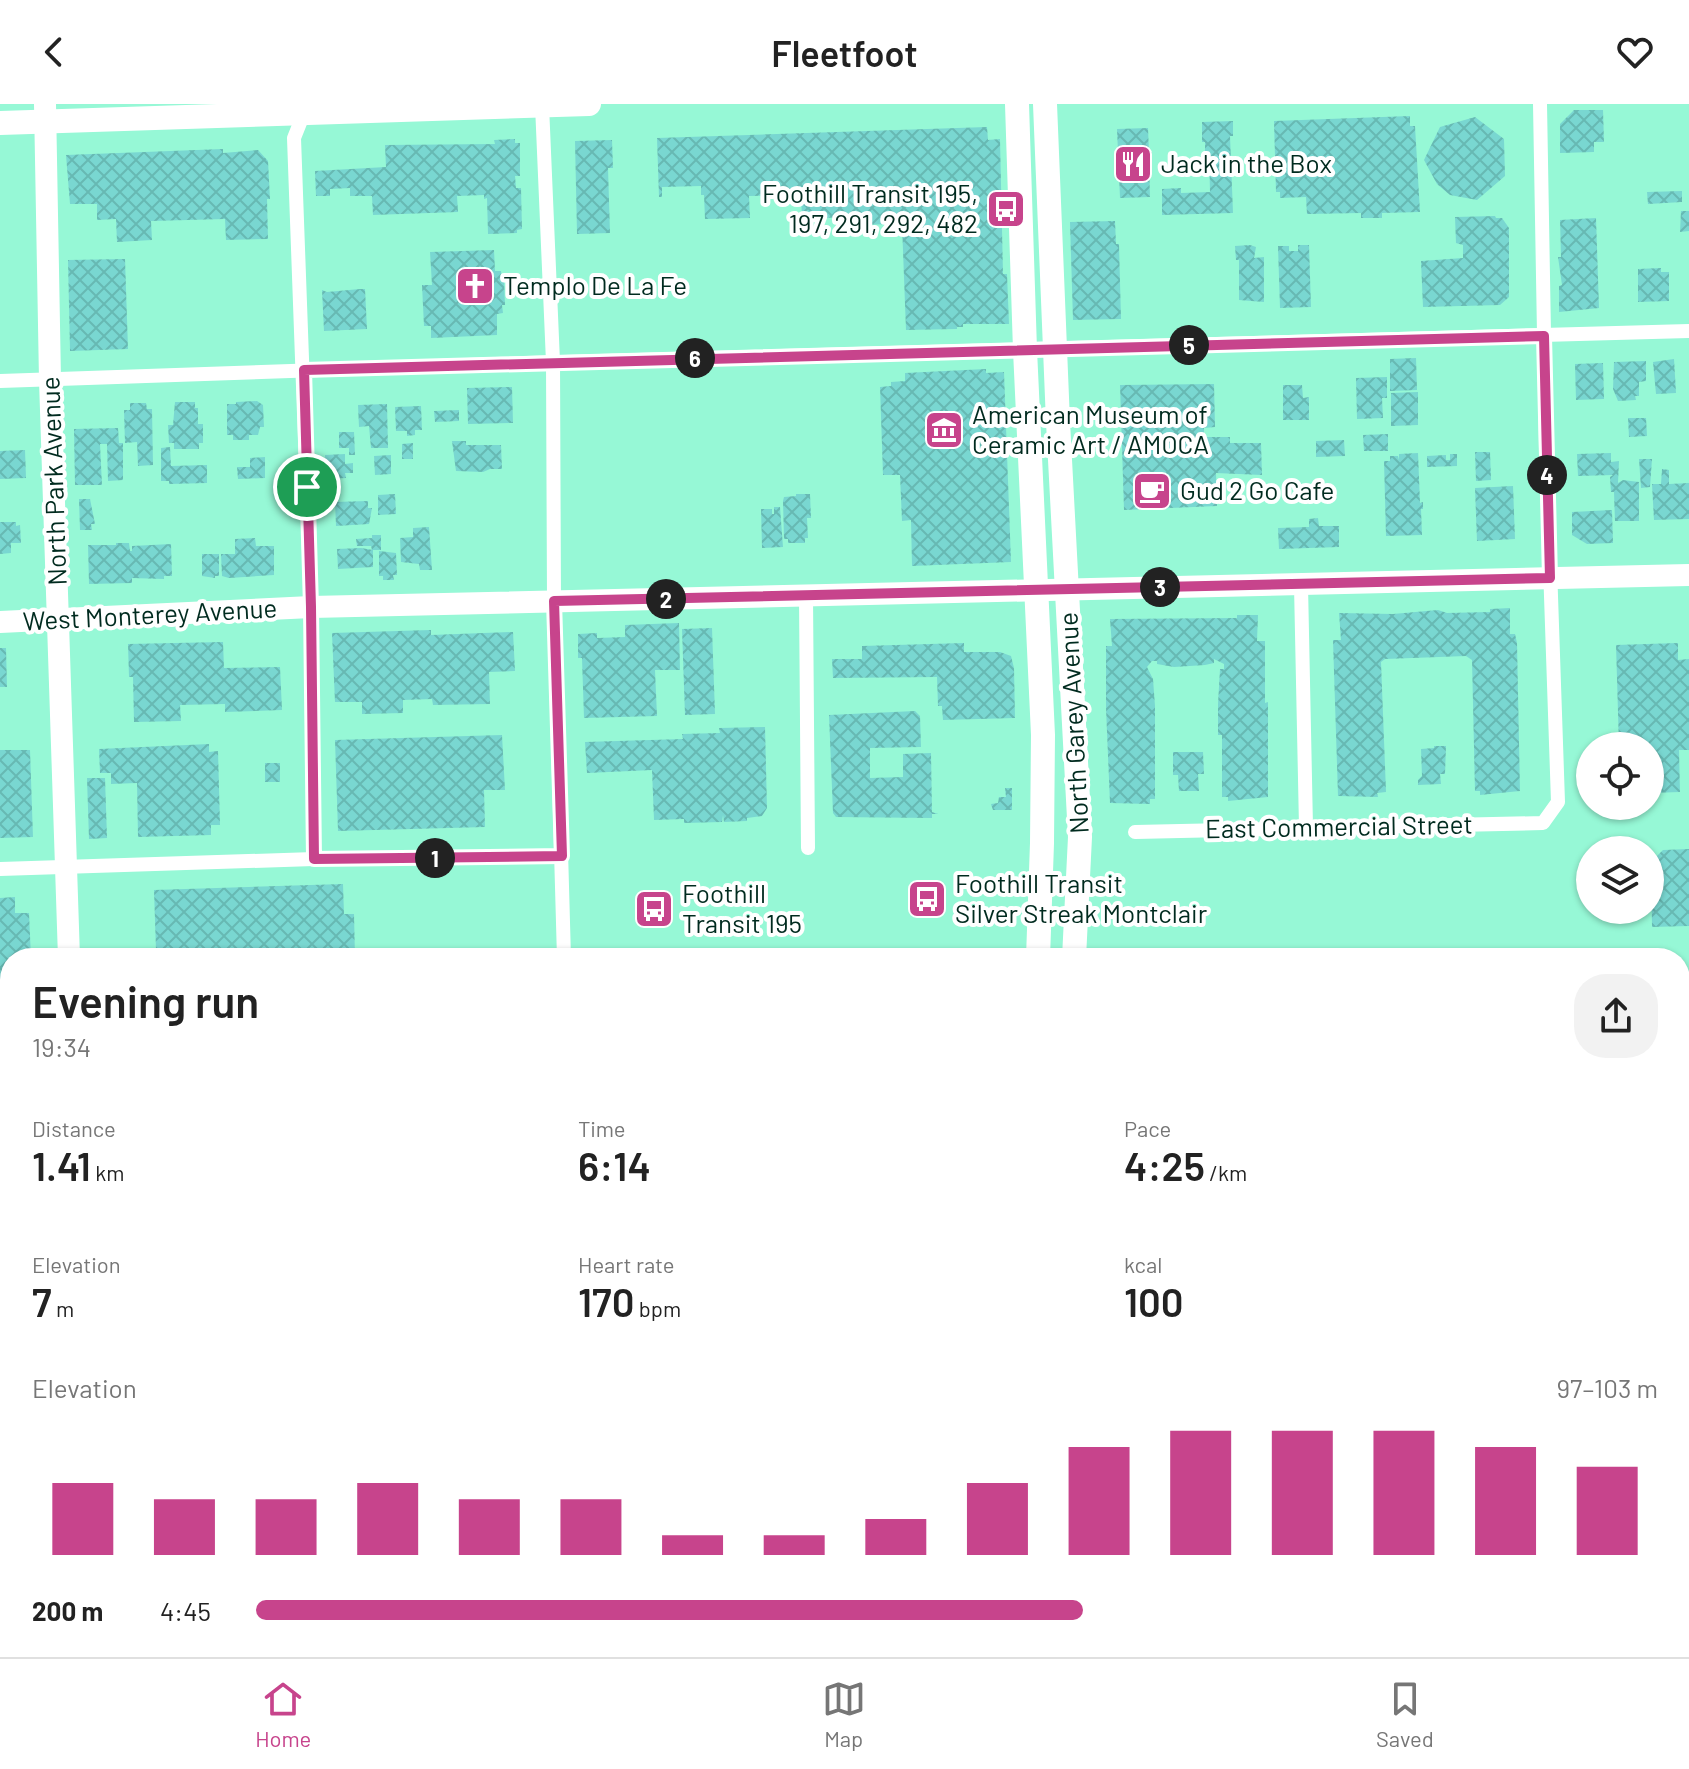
<!DOCTYPE html>
<meta charset="utf-8">
<style>
:root{--surface:#fff;--page:#f2f2f2;--text:#222;--muted:#767676;--line:#e0e0e0;--accent:#c7448c}
body{margin:0;font-family:Barlow,sans-serif;background:var(--page);color:var(--text);height:100vh;display:flex;flex-direction:column;font-size:30px;white-space:nowrap}
*{box-sizing:border-box;margin:0}
p{font-size:26px;color:var(--muted)}
.icon{flex:none;width:44px;height:44px;fill:none;stroke:currentColor;stroke-width:2;stroke-linecap:round;stroke-linejoin:round}
.map{position:relative;flex:1;overflow:hidden}
.side{position:absolute;left:0px;top:844px;width:1690px;height:710px;display:flex;flex-direction:column;background:var(--surface);border-radius:32px 32px 0 0;box-shadow:0 2px 6px #0004}
.side>*{flex:none}
.tools{position:absolute;left:1576px;top:628px;display:grid;gap:16px}
.tools a{display:grid;place-items:center;width:88px;height:88px;border-radius:50%;background:var(--surface);box-shadow:0 2px 6px #0004;font-size:40px}
.pin{position:absolute;display:grid;place-items:center;width:68px;height:68px;color:#fff;margin:-34px;border:4px solid #fff;border-radius:50%;box-shadow:0 2px 8px #0007}
.km{position:absolute;width:40px;height:40px;margin:-20px;border-radius:50%;background:#222;color:#fff;font-size:22px;line-height:40px;text-align:center}
.round{display:grid;place-items:center;flex:none;width:84px;height:84px;border-radius:32px;background:var(--page)}
.summary{display:flex;align-items:center;justify-content:space-between;height:136px;padding:0 32px}
h1{font-size:44px;font-weight:600;line-height:60px}
.figures{display:grid;grid-template-columns:repeat(3,1fr);gap:12px;height:136px;padding:8px 32px}
.figures div{display:grid;align-content:center}
.figures b{font-size:40px;font-weight:600}
.figures small{font-size:22px;font-weight:400}
.figures p{font-size:22px}
.chart{height:224px;padding:16px 32px}
.chart p{display:flex;justify-content:space-between}
.chart svg{width:100%;height:144px;margin-top:8px;stroke:var(--accent);stroke-width:6}
ul{padding:0 32px;list-style:none;font-size:26px}
li{display:grid;grid-template-columns:128px 96px 1fr;align-items:center;height:60px}
li i{height:20px;border-radius:10px;background:var(--accent)}
header{display:flex;justify-content:space-between;align-items:center;height:104px;padding:0 32px;background:var(--surface);font-size:36px;font-weight:600}
.dock{display:flex;justify-content:space-around;align-items:center;height:112px;border-top:2px solid var(--line);background:var(--surface);font-size:22px;color:var(--muted)}
.dock a{display:grid;justify-items:center;gap:4px}
.dock .selected{color:var(--accent)}
.map>svg:first-child{display:block}
</style>
<header><svg class="icon" aria-label="back" viewBox="0 0 24 24"><path d="M15 5l-7 7 7 7"/></svg>Fleetfoot<svg class="icon" aria-label="heart" viewBox="0 0 24 24"><path d="M12 20l-8-8c-3-5 5-10 8-4 3-6 11-1 8 4z"/></svg></header>
<div class="map">
<svg width="1689" height="1553" viewBox="0 0 1689 1553">
<defs>
<pattern id="building-cross-hatch" width="8" height="8" patternUnits="userSpaceOnUse" patternTransform="scale(2)"><rect width="8" height="8" fill="#79d7d1"/><path d="M0 0l8 8M0 8l8-8" fill="none" stroke="#67b9b3"/></pattern>
</defs>
<rect width="100%" height="100%" fill="#96f8d6"/>
<g fill="#81efcb">
<path d="M1689 999V1433L1680 1434V1000Z"/>
<rect x="600" y="1544" width="713" height="9"/>
</g>
<g fill="url(#building-cross-hatch)">
<path d="M1574 6H1603L1604 38H1594V48L1560 49V20Z"/>
<path d="M1410 12V22H1415L1420 108 1382 109V114H1361V109L1307 110 1306 93 1280 94V88H1276L1274 17Z"/>
<path d="M1475 13 1504 35 1505 72 1477 96 1450 91 1437 80 1424 56 1440 23Z"/>
<path d="M1233 17V32H1230L1233 109 1162 111V85L1181 84V89L1210 88 1209 48 1205 49V38H1202V18Z"/>
<path d="M987 23 988 36 1000 35 1003 170H1007L1009 220H963V223H957V225L906 226 902 120 848 121V113L802 115 801 91 749 92 750 114 705 115 704 91H701V82L662 83V93H659L657 34Z"/>
<path d="M1148 24 1149 49 1152 48V59H1149L1150 93 1120 94 1117 25Z"/>
<path d="M515 35V39H520V72H515L516 84H521L522 125 517 126V129L488 130 487 94 484 95V91L457 92 458 108 373 111 372 92H350V84L330 85V92H316L315 67 386 63 385 41 495 40 494 36Z"/>
<path d="M612 36 613 64H608L610 129 577 130 575 37Z"/>
<path d="M223 45V49L258 46 268 57 270 95H267L268 135 226 136 225 115 151 117 152 136 117 138 116 115 97 116V100H70L66 51Z"/>
<path d="M1682 87V98L1648 100 1647 88Z"/>
<path d="M1681 107H1689V127L1680 128Z"/>
<path d="M1495 112 1496 114H1502L1509 124V193L1500 201 1423 203 1421 157 1463 154V141L1456 139 1455 113Z"/>
<path d="M1596 114 1599 204 1559 208V182L1562 181 1558 153H1561L1560 116Z"/>
<path d="M1115 117 1116 140H1119L1121 215 1073 216 1070 118Z"/>
<path d="M1250 141 1256 143 1254 154 1264 153V198L1239 196V156H1236L1235 142Z"/>
<path d="M1298 141H1309L1311 203 1280 204 1278 142H1289V147H1298Z"/>
<path d="M494 146 495 167H501L502 176H504L505 201H502L503 209 497 210V231L431 234V222H424L422 181H432L430 148Z"/>
<path d="M125 155 128 245 70 247 68 156Z"/>
<path d="M1661 164V168H1669V197L1638 198V165Z"/>
<path d="M360 185H365L367 225 324 227 322 186 327 188Z"/>
<path d="M1416 254 1417 286 1390 287V255Z"/>
<path d="M1674 255 1676 289 1656 290 1653 258Z"/>
<path d="M1646 257V277L1639 278V292H1635L1636 296 1618 297 1613 285 1614 258Z"/>
<path d="M1603 259 1604 295 1576 296 1575 260Z"/>
<path d="M986 265V269L1004 268 1011 458 912 462 911 416 902 417 900 371H883L880 283 891 282V278L905 277V269Z"/>
<path d="M1387 273V294H1382L1383 314 1357 315 1356 274Z"/>
<path d="M1214 280 1215 323 1204 324V333H1230V339H1261L1262 371 1216 369 1217 402 1124 406 1120 281Z"/>
<path d="M1283 281H1302L1303 294 1309 293V316H1283Z"/>
<path d="M512 283 513 319 468 320 467 284Z"/>
<path d="M1418 288V321L1391 322V289Z"/>
<path d="M175 298H195V304H198V320H203V339H199V345H174V339H169L168 321H173Z"/>
<path d="M236 298 257 297 263 301 264 323H260L258 331H249V336H233V331H227V300H236Z"/>
<path d="M130 299H146L147 305H152L153 361 138 362 137 338 125 339 124 306H130Z"/>
<path d="M387 300 388 344H371L369 322 359 323 358 301Z"/>
<path d="M421 302 422 326H415V331L407 332V327H396L395 303Z"/>
<path d="M459 306V317L435 318 434 307Z"/>
<path d="M1628 314H1646L1647 332 1629 333Z"/>
<path d="M118 324 119 339H123V376L108 377 107 340H100L102 381H75L74 325Z"/>
<path d="M339 328H354L355 351H349V344H339Z"/>
<path d="M1388 330V347H1364L1363 331Z"/>
<path d="M1344 336 1345 352 1316 353V337Z"/>
<path d="M452 337H466V341H501L502 365H490L483 368 456 367Z"/>
<path d="M413 339V355H402V340Z"/>
<path d="M170 343 171 362 207 361V379L169 380V377H161V344Z"/>
<path d="M25 346 26 374 0 375V347Z"/>
<path d="M1475 348H1490L1491 376 1476 377Z"/>
<path d="M1418 349 1420 399 1423 398V405H1421L1422 431 1386 432 1384 357H1390V352H1398L1399 356V350Z"/>
<path d="M1611 349V358L1619 357 1618 379 1623 376 1639 378V417H1615L1614 388H1611L1610 373 1613 371 1578 372 1577 350Z"/>
<path d="M345 350V360L353 359V369H345L346 374 326 375 325 351Z"/>
<path d="M1450 350H1457V362L1427 363V352L1446 351V356H1450Z"/>
<path d="M391 351V370L375 371 374 352Z"/>
<path d="M265 353V374L238 375 237 363H250V354Z"/>
<path d="M1639 355H1652L1650 383 1641 384Z"/>
<path d="M1662 365 1669 366V380L1689 379V415L1654 416 1652 380H1661Z"/>
<path d="M1513 382 1515 435 1477 437 1475 384Z"/>
<path d="M395 390 396 410 378 411V391Z"/>
<path d="M796 390H810L811 414H807L808 434H805V439H788V435H784L783 397 784 393 796 392Z"/>
<path d="M79 395H90L95 420H91L92 426H80Z"/>
<path d="M368 397V404H372L369 420 336 422 335 398Z"/>
<path d="M774 403H780L783 443 762 444 761 405H772V410H774Z"/>
<path d="M1612 406 1613 439 1587 440 1572 431V408Z"/>
<path d="M1318 414 1319 422H1339V443L1279 445 1278 424 1309 423V415Z"/>
<path d="M0 418H16V422L20 421 21 439H11V449L0 450Z"/>
<path d="M429 423 432 466H420L419 460 401 458 400 434 413 433V424Z"/>
<path d="M372 431H381V446H372L371 442H357L356 435 372 434Z"/>
<path d="M255 434 256 442H274V471L229 474 222 472 221 450H235V435Z"/>
<path d="M116 439H129L130 447H132V442L171 440 172 472H164V475L132 474V479L89 480 88 441H116Z"/>
<path d="M361 444 373 446V463L338 465 337 445Z"/>
<path d="M379 447 396 449 397 471H393L394 476H383V472H379Z"/>
<path d="M202 450H219V472H215V474L202 472Z"/>
<path d="M1510 504V530H1515L1517 539 1520 687 1480 691V687H1475L1472 556 1466 552 1385 555 1381 558 1386 688 1377 689 1378 693 1338 692 1333 536H1341L1339 509 1393 510 1438 506 1447 509 1490 508V505Z"/>
<path d="M1237 511H1258L1257 537H1265V599L1268 598V693L1228 697V693H1222V631H1218V600L1220 565H1224V560L1214 555V559L1205 561 1174 563 1157 560V557H1152L1147 563 1153 575 1155 602V695H1150V700L1110 699 1106 604V542H1112L1110 515 1237 514Z"/>
<path d="M679 519 680 566H655L657 612 584 614 582 554H578V530L597 529V534L625 533V521Z"/>
<path d="M712 524 715 610 685 611 682 525Z"/>
<path d="M431 526V531L513 528 515 567 489 568 490 600 433 601 432 595 403 596V609L362 610V598H335L332 529Z"/>
<path d="M223 538 224 564 280 563 282 606 225 608V600L180 601 181 617 134 618 133 573H129L128 540Z"/>
<path d="M964 539V548H1000L1011 552 1014 564 1015 614 943 616 942 602H938L937 573 833 574 832 555H862V542Z"/>
<path d="M1678 539V556L1689 555V646H1679L1680 688 1650 689V642H1619L1616 541Z"/>
<path d="M0 544H6L7 583H0Z"/>
<path d="M915 607 920 612 921 643 870 644V674L903 673V650L931 649 932 708 938 710H932V714L836 713 833 709 829 611Z"/>
<path d="M765 623 767 704 762 712 747 714V717L724 718 723 711 722 718 684 719V715L654 716 652 666 587 669 585 638 683 635 682 630 720 629 719 624Z"/>
<path d="M502 631 505 686H484L485 723 338 727 335 636Z"/>
<path d="M209 640V648L218 647 220 721H211V731L138 733 137 679 111 680V669H100L99 645Z"/>
<path d="M1434 642H1446L1445 670H1440L1441 680 1418 681V676L1422 672 1421 645 1434 644Z"/>
<path d="M0 646H30L33 733 0 734Z"/>
<path d="M1173 648H1203L1204 670H1198L1199 687H1179L1178 671H1173Z"/>
<rect x="265" y="659" width="15" height="19"/>
<path d="M87 674H105L107 734 89 735Z"/>
<path d="M1005 684H1012V706H993L991 700 998 699 999 693H1006Z"/>
<path d="M1689 745V822L1652 823 1651 758 1663 746Z"/>
<path d="M343 780 344 810H354L355 854H146V846H156L154 786Z"/>
<path d="M15 793V809H29L31 854H10V910H0V794Z"/>
<rect x="1680" y="1094" width="9" height="97"/>
<rect x="0" y="1143" width="10" height="91"/>
<path d="M0 1286H10V1378H7L5 1332H0Z"/>
<path d="M0 1436H7L9 1470 4 1471V1475H0Z"/>
<path d="M120 1544H312V1553H121Z"/>
<path d="M366 1544H409L412 1553H362L361 1547H366Z"/>
<rect x="608" y="1544" width="102" height="9"/>
<rect x="860" y="1544" width="90" height="9"/>
<rect x="965" y="1544" width="79" height="9"/>
<path d="M1119 1544H1202L1199 1553H1119Z"/>
<path d="M1213 1544H1304L1305 1553H1214Z"/>
<path d="M55 1547V1553H9V1548Z"/>
</g>
<g fill="none" stroke-linecap="round" stroke-linejoin="round">
<g stroke="#fff" stroke-width="14">
<path d="M542 1 553 258 554 497 564 854"/>
<path d="M304 9 294 34 311 503 314 755"/>
<path d="M0 277 553 258 1689 227"/>
<path d="M1301 481 1306 723"/>
<path d="M806 492 808 744"/>
<path d="M1135 728 1543 719 1558 698 1546 345 1540 0"/>
<path d="M0 765 314 755 562 752"/>
<path d="M1680 979H1689"/>
<path d="M0 1037H10"/>
<path d="M1680 1212 1689 1210"/>
<path d="M0 1264H10"/>
<path d="M1680 1464H1689"/>
<path d="M0 1509 10 1508"/>
<path d="M337 1544V1553"/>
<path d="M584 1544V1553"/>
<path d="M832 1544V1553"/>
<path d="M1205 1544V1553"/>
<path d="M1332 1544 1333 1553"/>
<path d="M1578 1544V1553"/>
</g>
<g stroke="#fff" stroke-width="22">
<path d="M45 0 50 276 69 854"/>
<path d="M0 518 311 503 1689 471"/>
<path d="M84 1544V1553"/>
</g>
<g stroke="#fff" stroke-width="24">
<path d="M1017 0 1025 246 1043 631 1042 739 1038 854"/>
<path d="M1045 0 1058 318 1080 733 1074 854"/>
<path d="M0 19 589 0"/>
<path d="M1081 1544V1553"/>
</g>
<g stroke="#4f977f" stroke-width="5" stroke-dasharray="14 14" stroke-linecap="butt">
<path d="M1680 899H1689"/>
<path d="M1680 945H1689"/>
<path d="M0 950H10"/>
<path d="M0 994H10"/>
</g>
</g>
<g fill="none" stroke-linecap="round" stroke-linejoin="round">
<defs>
<path id="route" d="M1544 232 1550 474 554 497 562 752 314 755 311 503 304 266Z"/>
</defs>
<use href="#route" stroke="#fff" stroke-width="16"/>
<use href="#route" stroke="#c7448c" stroke-width="10"/>
</g>
<defs>
<symbol id="restaurant-square" viewBox="-11 -11 22 22"><rect x="-9" y="-9" width="18" height="18" rx="4" fill="#c7448c" stroke="#fff"/><path d="M-5-6h1v4h1v-4h1v4h1v-4h1v5L-1.5 .5V6h-2V.5L-5-1ZM5-6V6H3V1.5H1.5Q1.5-4 5-6Z" fill="#fff"/></symbol>
<symbol id="bus-square" viewBox="-11 -11 22 22"><rect x="-9" y="-9" width="18" height="18" rx="4" fill="#c7448c" stroke="#fff"/><path d="M-5-6H5V4H4V6H2V4H-2V6H-4V4H-5ZM-3.5-4V0h7V-4ZM-3.5 1.2v1.5H-2V1.2ZM2 1.2v1.5H3.5V1.2Z" fill="#fff"/></symbol>
<symbol id="church-square" viewBox="-11 -11 22 22"><rect x="-9" y="-9" width="18" height="18" rx="4" fill="#c7448c" stroke="#fff"/><path d="M-1.2-6h2.4v3.5h3.3v2.4h-3.3V6h-2.4V-.1h-3.3v-2.4h3.3Z" fill="#fff"/></symbol>
<symbol id="museum-square" viewBox="-11 -11 22 22"><rect x="-9" y="-9" width="18" height="18" rx="4" fill="#c7448c" stroke="#fff"/><path d="M0-6L6-3V-2H-6V-3ZM-5-1h2V3h-2ZM-1-1h2V3h-2ZM3-1h2V3H3ZM-6 4H6V6H-6Z" fill="#fff"/></symbol>
<symbol id="cafe-square" viewBox="-11 -11 22 22"><rect x="-9" y="-9" width="18" height="18" rx="4" fill="#c7448c" stroke="#fff"/><path d="M-5.5-4.5H6V0H3Q3 3.5 0 3.5H-2.5Q-5.5 3.5-5.5 0ZM3-3.2v2h1.7v-2ZM-6 4.5H4V6H-6Z" fill="#fff"/></symbol>
</defs>
<g fill-rule="evenodd">
<use href="#restaurant-square" x="1111" y="38" width="44" height="44"/>
<use href="#bus-square" x="984" y="83" width="44" height="44"/>
<use href="#church-square" x="453" y="160" width="44" height="44"/>
<use href="#museum-square" x="922" y="304" width="44" height="44"/>
<use href="#cafe-square" x="1130" y="365" width="44" height="44"/>
<use href="#bus-square" x="905" y="773" width="44" height="44"/>
<use href="#bus-square" x="632" y="783" width="44" height="44"/>
</g>
<g text-anchor="middle" stroke-width="8" stroke-linejoin="round" paint-order="stroke">
<g font-size="26" fill="#002b1f" stroke="#fff" text-anchor="start">
<text x="1161" y="69">Jack in the Box</text>
<text x="978" y="99" text-anchor="end">Foothill Transit 195,<tspan x="978" dy="30">197, 291, 292, 482</tspan></text>
<text x="503" y="191">Templo De La Fe</text>
<text x="972" y="320">American Museum of<tspan x="972" dy="30">Ceramic Art / AMOCA</tspan></text>
<text x="1180" y="396">Gud 2 Go Cafe</text>
<text x="955" y="789">Foothill Transit<tspan x="955" dy="30">Silver Streak Montclair</tspan></text>
<text x="682" y="799">Foothill<tspan x="682" dy="30">Transit 195</tspan></text>
</g>
<g font-size="26" fill="#002b1f" stroke="#fff">
<text transform="translate(54 377) rotate(-92)" y="9">North Park Avenue</text>
<text transform="translate(150 511) rotate(-3)" y="9">West Monterey Avenue</text>
<text transform="translate(1074 619) rotate(-93)" y="9">North Garey Avenue</text>
<text transform="translate(1339 723) rotate(-1)" y="9">East Commercial Street</text>
</g>
</g>
</svg>
<div class="tools">
<a><svg class="icon" aria-label="locate" viewBox="0 0 24 24"><circle cx="12" cy="12" r="6"/><path d="M12 2v4M12 18v4M2 12h4M18 12h4"/></svg></a>
<a><svg class="icon" aria-label="layers" viewBox="0 0 24 24"><path d="M12 4l9 5-9 5-9-5zM3 14l9 5 9-5"/></svg></a>
</div>
<div class="pin" style="left:307px;top:383px;background:#1e9e55"><svg class="icon" aria-label="arrive" viewBox="0 0 24 24"><path d="M6 21V4h12l-3 4 3 4H6"/></svg></div>
<b class="km" style="left:435px;top:754px">1</b>
<b class="km" style="left:666px;top:495px">2</b>
<b class="km" style="left:1160px;top:483px">3</b>
<b class="km" style="left:1547px;top:371px">4</b>
<b class="km" style="left:1189px;top:241px">5</b>
<b class="km" style="left:695px;top:254px">6</b>
<section class="side">
<div class="summary"><div><h1>Evening run</h1><p>19:34</p></div><a class="round"><svg class="icon" aria-label="share" viewBox="0 0 24 24"><path d="M12 15V3M7 8l5-5 5 5M5 13v7h14v-7"/></svg></a></div>
<div class="figures">
<div><p>Distance</p><b>1.41<small> km</small></b></div>
<div><p>Time</p><b>6:14</b></div>
<div><p>Pace</p><b>4:25<small> /km</small></b></div>
</div>
<div class="figures">
<div><p>Elevation</p><b>7<small> m</small></b></div>
<div><p>Heart rate</p><b>170<small> bpm</small></b></div>
<div><p>kcal</p><b>100</b></div>
</div>
<div class="chart"><p><span>Elevation</span>97–103 m</p>
<svg viewBox="0 0 160 44" preserveAspectRatio="none"><path d="M5 44V22M15 44V27M25 44V27M35 44V22M45 44V27M55 44V27M65 44V38M75 44V38M85 44V33M95 44V22M105 44V11M115 44V6M125 44V6M135 44V6M145 44V11M155 44V17"/></svg>
</div>
<ul>
<li><b>200 m</b>4:45<i style="width:59%"></i></li>
</ul>
</section>
</div>
<nav class="dock">
<a class="selected"><svg class="icon" aria-label="home" viewBox="0 0 24 24"><path d="M3 11l9-7 9 7M6 9v11h12V9"/></svg>Home</a>
<a><svg class="icon" aria-label="map" viewBox="0 0 24 24"><path d="M3 6l6-2 6 2 6-2v14l-6 2-6-2-6 2zM9 4v14M15 6v14"/></svg>Map</a>
<a><svg class="icon" aria-label="saved" viewBox="0 0 24 24"><path d="M7 4h10v16l-5-4-5 4z"/></svg>Saved</a>
</nav>
